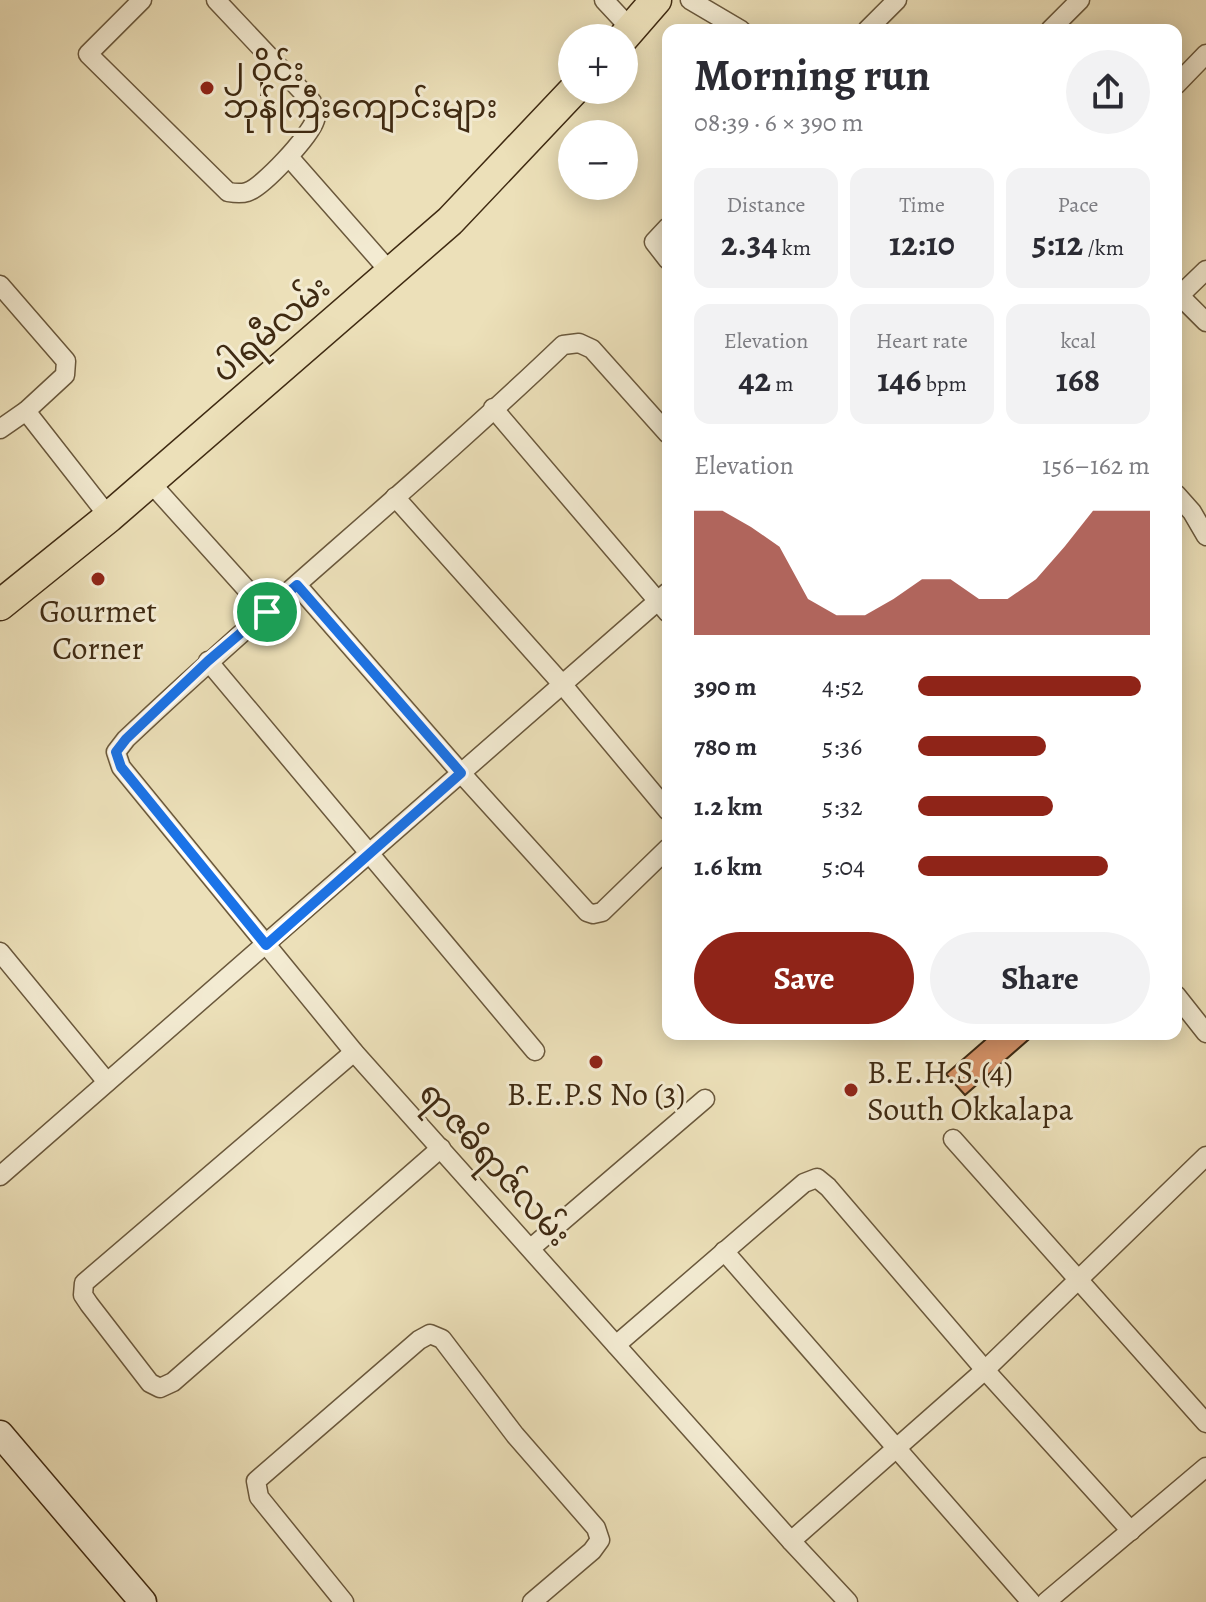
<!DOCTYPE html>
<meta charset="utf-8">
<style>
:root{--surface:#fff;--page:#f2f2f3;--text:#2b2b33;--muted:#7c7c81;--accent:#8f2418}
body{margin:0;font-family:Alegreya,"Noto Sans Myanmar",serif;background:var(--page);color:var(--text);height:100vh;display:flex;flex-direction:column;font-size:30px;white-space:nowrap}
*{box-sizing:border-box;margin:0}
p{font-size:26px;color:var(--muted)}
.icon{flex:none;width:44px;height:44px;fill:none;stroke:currentColor;stroke-width:2;stroke-linecap:round;stroke-linejoin:round}
.map{position:relative;flex:1;overflow:hidden}
.sheet{position:absolute;left:662px;top:24px;width:520px;height:1016px;display:flex;flex-direction:column;background:var(--surface);border-radius:16px;box-shadow:0 4px 20px #0003}
.sheet>*{flex:none}
.tools{position:absolute;left:558px;top:24px;display:grid;gap:16px}
.tools a{display:grid;place-items:center;width:80px;height:80px;border-radius:50%;background:var(--surface);box-shadow:0 4px 20px #0003;font-size:40px}
.pin{position:absolute;display:grid;place-items:center;width:68px;height:68px;color:#fff;margin:-34px;border:4px solid #fff;border-radius:50%;box-shadow:0 2px 8px #0007}
.round{display:grid;place-items:center;flex:none;width:84px;height:84px;border-radius:42px;background:var(--page)}
.overview{display:flex;align-items:center;justify-content:space-between;height:136px;padding:0 32px}
h1{font-size:44px;font-weight:700;line-height:60px}
.figures{display:grid;grid-template-columns:repeat(3,1fr);gap:12px;height:136px;padding:8px 32px}
.figures div{display:grid;align-content:center;border-radius:16px;background:var(--page);text-align:center}
.figures b{font-size:34px;font-weight:700}
.figures small{font-size:22px;font-weight:400}
.figures p{font-size:22px}
.chart{height:224px;padding:16px 32px}
.chart p{display:flex;justify-content:space-between}
.chart svg{width:100%;height:144px;margin-top:8px;fill:var(--accent);opacity:.7}
.button{display:flex;gap:16px;margin-top:auto;padding:16px 32px}
.button a{flex:1;height:92px;border-radius:48px;background:var(--accent);color:#fff;font-size:32px;font-weight:700;line-height:92px;text-align:center}
.button a+a{background:var(--page);color:var(--text)}
ul{padding:0 32px;list-style:none;font-size:26px}
li{display:grid;grid-template-columns:128px 96px 1fr;align-items:center;height:60px}
li i{height:20px;border-radius:10px;background:var(--accent)}
.map>svg:first-child{display:block}
</style>
<div class="map">
<svg width="1206" height="1602" viewBox="0 0 1206 1602">
<rect width="100%" height="100%" fill="#ece0b9"/>
<filter id="stains"><feTurbulence type="fractalNoise" baseFrequency=".0025" numOctaves="4"/><feColorMatrix values="0 0 0 0 .2 0 0 0 0 .09 0 0 0 0 .02 0 0 0 .5 -.17"/></filter>
<radialGradient id="worn" r=".72"><stop offset=".6" stop-color="#630" stop-opacity="0"/><stop offset="1" stop-color="#630" stop-opacity=".3"/></radialGradient>
<path fill="#d69267" stroke="#3f2a12" stroke-width="2" d="M992 1034H1035L965 1095 946 1074Z"/>
<g fill="none" stroke-linecap="round" stroke-linejoin="round">
<defs>
<g id="minor">
<path d="M142 0 88 54 228 192C234 193 241 194 247 192 262 188 310 136 315 120 318 113 314 108 312 102L216 0"/>
<path d="M604 0 631 29"/>
<path d="M690 0 741 30"/>
<path d="M867 30 897 0"/>
<path d="M1050 30 1080 0"/>
<path d="M1176 85 1206 54"/>
<path d="M289 157 391 273"/>
<path d="M668 227 654 242 668 260"/>
<path d="M0 285 66 361 65 375 26 411 0 429"/>
<path d="M1176 292 1206 322"/>
<path d="M1176 299 1206 270"/>
<path d="M493 408 668 613"/>
<path d="M26 411 109 517"/>
<path d="M668 434 592 349 579 343 563 345C421 481 268 604 126 739L116 752 121 767 354 1052 791 1541 848 1602"/>
<path d="M150 482 267 612"/>
<path d="M1176 494 1192 512 1206 536"/>
<path d="M395 497 562 684 668 811"/>
<path d="M297 585 461 773 587 912 593 914 602 912 668 848"/>
<path d="M208 661 535 1051"/>
<path d="M0 952 107 1082"/>
<path d="M1176 995 1206 1033"/>
<path d="M354 1052 84 1283 83 1295 89 1304 150 1383 160 1388 173 1382 441 1148"/>
<path d="M953 1139 1206 1423"/>
<path d="M0 1176 668 592"/>
<path d="M531 1248 705 1099"/>
<path d="M724 1251 1031 1602"/>
<path d="M616 1345 804 1183 817 1178 828 1187 985 1370 1131 1531"/>
<path d="M791 1541 985 1370 1206 1156"/>
<path d="M344 1602 259 1497 256 1481 419 1340 430 1334 442 1339 515 1435 596 1528 600 1540 592 1551 532 1602"/>
<path d="M1046 1602 1206 1467"/>
</g>
<path id="secondary" d="M0 1434 143 1602"/>
<g id="primary">
<path d="M623 38 656 0"/>
<path d="M0 605 109 517 450 221 574 90"/>
</g>
</defs>
<use href="#minor" stroke="#6a583c" stroke-width="21"/>
<use href="#secondary" stroke="#3f2a12" stroke-width="29"/>
<use href="#primary" stroke="#3f2a12" stroke-width="33"/>
<use href="#minor" stroke="#f3ebd2" stroke-width="18"/>
<use href="#secondary" stroke="#f3ebd2" stroke-width="26"/>
<use href="#primary" stroke="#ece0b9" stroke-width="30"/>
</g>
<g fill="none" stroke-linecap="round" stroke-linejoin="round">
<defs>
<path id="route" d="M297 585 461 773 266 945 121 767 116 752 126 739 208 661Z"/>
</defs>
<use href="#route" stroke="#fff" stroke-width="16"/>
<use href="#route" stroke="#1a73e8" stroke-width="10"/>
</g>
<g fill="#8f2418" stroke="#f3ebd2" stroke-width="3">
<circle cx="207" cy="88" r="8"/>
<circle cx="98" cy="579" r="8"/>
<circle cx="596" cy="1062" r="8"/>
<circle cx="851" cy="1090" r="8"/>
</g>
<g text-anchor="middle" stroke-width="6" stroke-linejoin="round" paint-order="stroke">
<g font-size="32" fill="#3f2a12" stroke="#f3ebd2" text-anchor="start">
<text x="223" y="81">၂ ဝိုင်း<tspan x="223" dy="37">ဘုန်ကြီးကျောင်းများ</tspan></text>
<text x="98" y="622" text-anchor="middle">Gourmet<tspan x="98" dy="37">Corner</tspan></text>
<text x="867" y="1083">B.E.H.S.(4)<tspan x="867" dy="37">South Okkalapa</tspan></text>
<text x="596" y="1105" text-anchor="middle">B.E.P.S No (3)</text>
</g>
<g font-size="32" fill="#3f2a12" stroke="#f3ebd2">
<text transform="translate(271 329) rotate(-41)" y="11">ပါရမီလမ်း</text>
<text transform="translate(495 1164) rotate(48)" y="11">ရာဇဓိရာဇ်လမ်း</text>
</g>
</g>
<rect width="100%" height="100%" filter="url(#stains)"/>
<rect width="100%" height="100%" fill="url(#worn)"/>
</svg>
<div class="tools">
<a>+</a>
<a>−</a>
</div>
<div class="pin" style="left:267px;top:612px;background:#1e9e55"><svg class="icon" aria-label="arrive" viewBox="0 0 24 24"><path d="M6 21V4h12l-3 4 3 4H6"/></svg></div>
<section class="sheet">
<div class="overview"><div><h1>Morning run</h1><p>08:39 · 6 × 390 m</p></div><a class="round"><svg class="icon" aria-label="share" viewBox="0 0 24 24"><path d="M12 15V3M7 8l5-5 5 5M5 13v7h14v-7"/></svg></a></div>
<div class="figures">
<div><p>Distance</p><b>2.34<small> km</small></b></div>
<div><p>Time</p><b>12:10</b></div>
<div><p>Pace</p><b>5:12<small> /km</small></b></div>
</div>
<div class="figures">
<div><p>Elevation</p><b>42<small> m</small></b></div>
<div><p>Heart rate</p><b>146<small> bpm</small></b></div>
<div><p>kcal</p><b>168</b></div>
</div>
<div class="chart"><p><span>Elevation</span>156–162 m</p>
<svg viewBox="0 0 160 44" preserveAspectRatio="none"><path d="M0 44V6L10 6L20 11L30 17L40 33L50 38L60 38L70 33L80 27L90 27L100 33L110 33L120 27L130 17L140 6L150 6L160 6V44z"/></svg>
</div>
<ul>
<li><b>390 m</b>4:52<i style="width:96%"></i></li>
<li><b>780 m</b>5:36<i style="width:55%"></i></li>
<li><b>1.2 km</b>5:32<i style="width:58%"></i></li>
<li><b>1.6 km</b>5:04<i style="width:82%"></i></li>
</ul>
<div class="button"><a>Save</a><a>Share</a></div>
</section>
</div>
